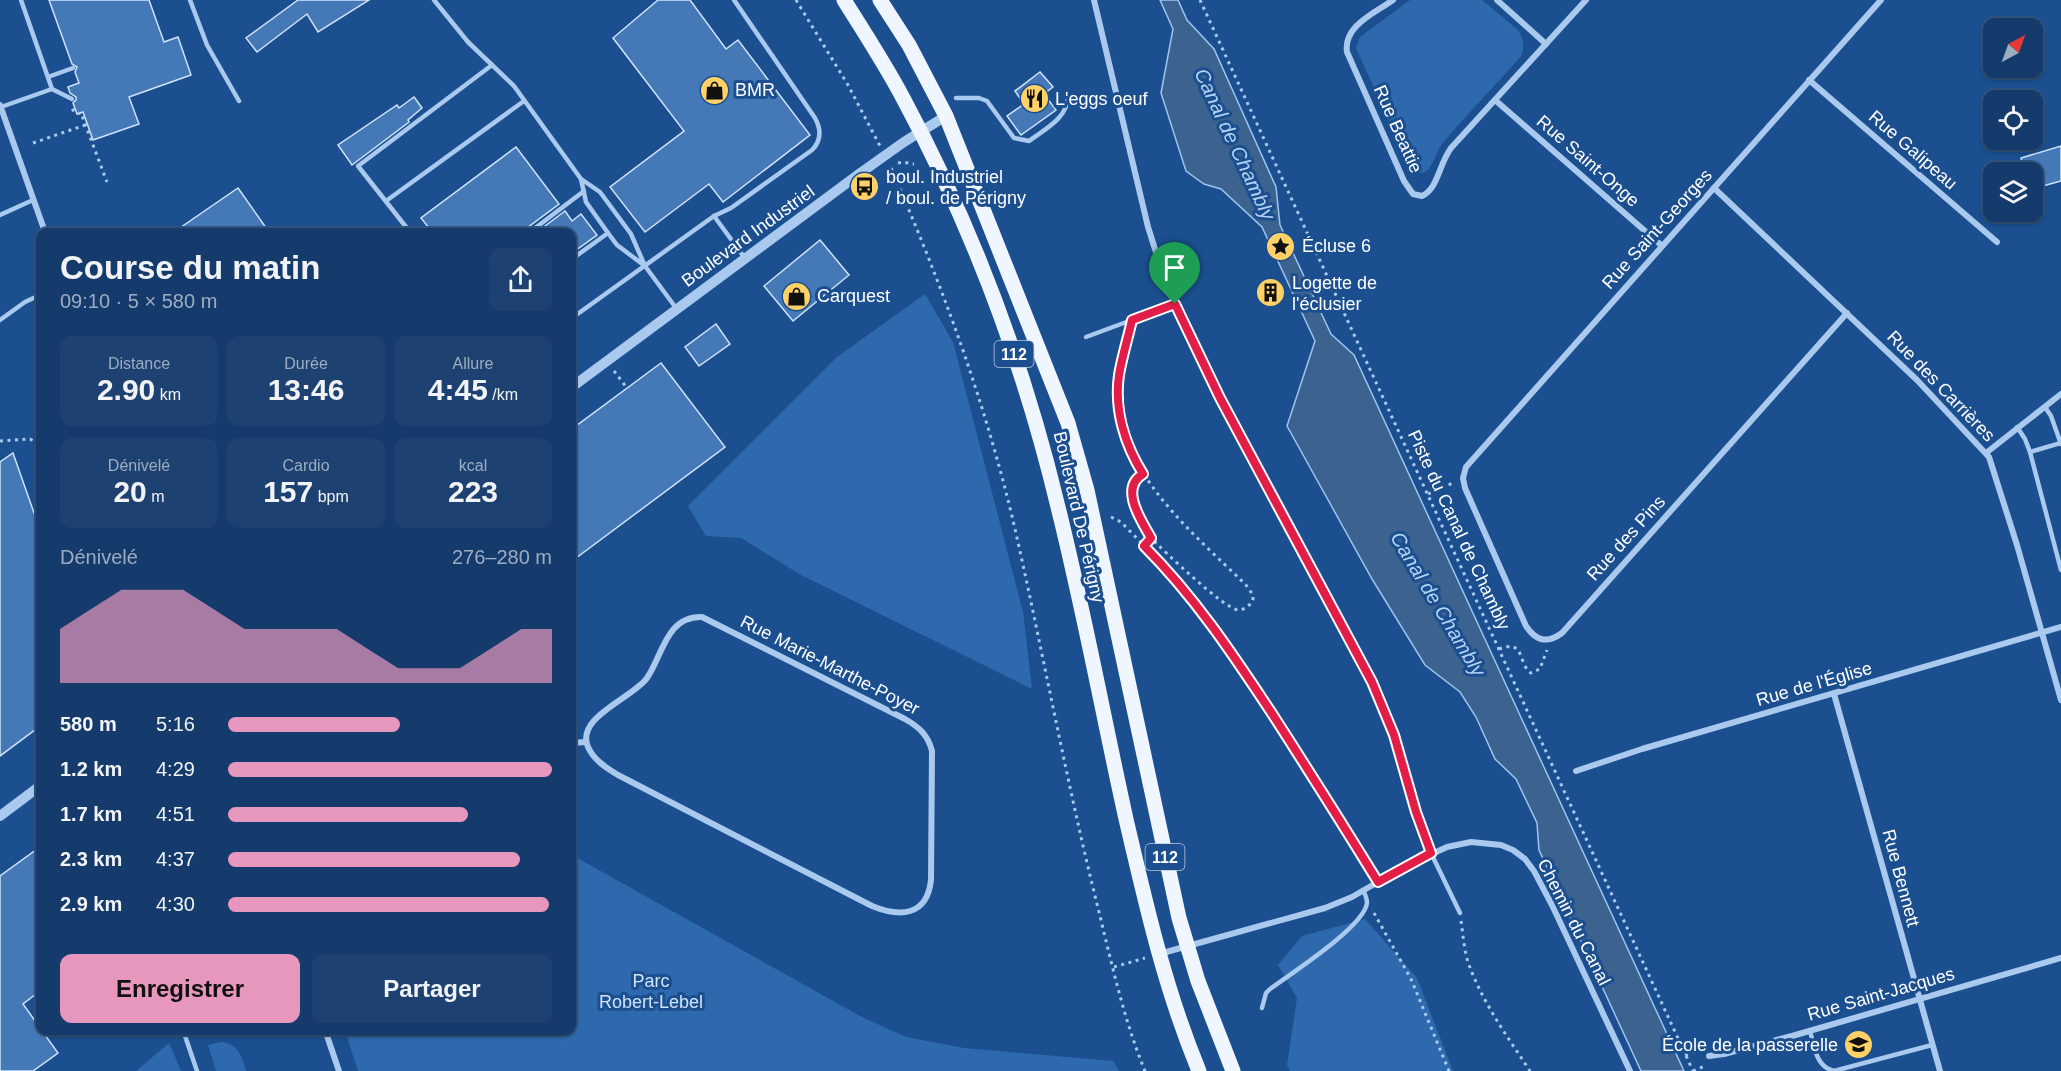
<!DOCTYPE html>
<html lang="fr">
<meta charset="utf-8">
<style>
:root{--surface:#143b6b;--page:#1d4271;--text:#f1f3f6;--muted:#9dadc1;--line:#33557e;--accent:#e797bd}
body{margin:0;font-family:Arial,sans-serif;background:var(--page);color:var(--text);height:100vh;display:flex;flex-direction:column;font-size:22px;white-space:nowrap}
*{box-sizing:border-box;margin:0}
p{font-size:20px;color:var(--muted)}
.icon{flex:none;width:33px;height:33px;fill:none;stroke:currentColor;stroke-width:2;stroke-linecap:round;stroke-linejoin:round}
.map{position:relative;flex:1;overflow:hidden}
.side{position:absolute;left:36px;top:228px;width:540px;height:807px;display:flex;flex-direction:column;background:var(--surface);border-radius:12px;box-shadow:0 2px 4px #0004,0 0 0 2px var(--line)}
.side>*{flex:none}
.needle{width:39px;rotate:41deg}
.tools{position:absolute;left:1983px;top:18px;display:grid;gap:12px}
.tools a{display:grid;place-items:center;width:60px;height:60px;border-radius:12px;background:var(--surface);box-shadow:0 2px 4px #0004,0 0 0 2px var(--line);font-size:30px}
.pin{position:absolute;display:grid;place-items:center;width:51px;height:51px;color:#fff;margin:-62px -26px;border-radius:50% 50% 50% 0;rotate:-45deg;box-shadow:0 0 6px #0007}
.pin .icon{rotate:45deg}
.round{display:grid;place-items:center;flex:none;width:63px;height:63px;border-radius:12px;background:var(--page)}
.summary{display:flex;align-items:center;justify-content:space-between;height:102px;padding:0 24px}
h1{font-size:33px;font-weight:600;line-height:45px}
.stats{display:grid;grid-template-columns:repeat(3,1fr);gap:9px;height:102px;padding:6px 24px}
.stats div{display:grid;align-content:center;border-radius:12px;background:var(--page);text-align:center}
.stats b{font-size:30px;font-weight:600}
.stats small{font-size:16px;font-weight:400}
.stats p{font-size:16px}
.chart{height:168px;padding:12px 24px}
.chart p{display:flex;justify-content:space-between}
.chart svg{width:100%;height:108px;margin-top:6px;fill:var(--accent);opacity:.7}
.cta{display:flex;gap:12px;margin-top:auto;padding:12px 24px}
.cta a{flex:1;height:69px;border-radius:12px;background:var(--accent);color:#111;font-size:24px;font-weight:600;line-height:69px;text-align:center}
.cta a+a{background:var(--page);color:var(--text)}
ul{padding:0 24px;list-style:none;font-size:20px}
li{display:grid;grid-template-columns:96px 72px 1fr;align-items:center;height:45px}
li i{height:15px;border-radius:8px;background:var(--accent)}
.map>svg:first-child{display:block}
</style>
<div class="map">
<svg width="2061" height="1071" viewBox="0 0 2061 1071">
<rect width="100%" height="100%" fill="#1b4f8f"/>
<g fill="#2e69ad">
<path d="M1410 0H1482L1518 30C1524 39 1525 47 1521 56 1495 86 1467 114 1442 144 1436 152 1433 168 1425 172 1418 175 1413 172 1409 166L1356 48 1360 37Z"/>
<path d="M925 294 953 342 1023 612 1032 689 801 575 741 538 706 536 688 506 837 357Z"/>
<path d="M572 855 860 1016 906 1037 964 1048 1113 1061 1119 1071H358L345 1031 572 1030Z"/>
<path d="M1365 919 1417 978 1453 1071H1290L1287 1065 1297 998 1278 965 1302 936Z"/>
<path d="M221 1042C238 1043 242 1057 246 1071H216L208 1045Z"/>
<path d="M169 1043 181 1071H136Z"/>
</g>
<path fill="#3c6290" stroke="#9cc4f0" stroke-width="1.5" d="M1160 0H1178L1187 20 1214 49 1276 187 1280 225 1331 334 1354 355 1684 1071H1641L1539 850 1537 823 1516 779 1495 759 1476 717 1460 692 1425 665 1372 579 1287 426 1315 341 1262 227 1221 189 1204 184 1186 171 1161 93 1173 29Z"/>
<g fill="#4478b7" stroke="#cfe3fa" stroke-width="1.5">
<path d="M49 0H149L164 42 178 37 191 75 129 97 139 124 93 140 83 112 77 114 73 103 76 100V97L70 93 68 87 79 83 75 72 77 67 72 64Z"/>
<path d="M298 0H369L318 32 307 14 257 52 246 38Z"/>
<path d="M658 0H690L726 49 738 40 810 135 723 202 709 184 645 232 610 187 684 131 613 38Z"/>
<path d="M1040 72 1053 87 1044 94 1056 110 1021 135 1007 116 1024 104 1015 91Z"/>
<path d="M414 97 422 108 408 120 409 122 352 165 338 145 397 105 399 108Z"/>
<path d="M2061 146V181L2032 189V172H2025L2021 158Z"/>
<path d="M516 147 559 204 527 228 526 232H432L421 218Z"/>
<path d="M238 188 269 232H174Z"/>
<path d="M565 211 572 221 581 214 597 235 572 253V232H537Z"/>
<path d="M820 240 849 275 793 321 764 286Z"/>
<path d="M1274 284 1280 297 1267 302 1262 289Z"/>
<path d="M716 324 730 344 699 366 685 347Z"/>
<path d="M661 363 725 447 572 561V429Z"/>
<path d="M13 453 40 530V726L0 756V462Z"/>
<path d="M40 847V991L23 1004 58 1053 33 1071H0V876Z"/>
</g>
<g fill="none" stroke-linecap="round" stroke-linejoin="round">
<g stroke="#a9c9ee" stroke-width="3" stroke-dasharray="3 4.5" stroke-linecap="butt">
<path d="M796 0 848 85 880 146"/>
<path d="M1200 0 1693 1071"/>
<path d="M72 109 77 114 81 113 107 182"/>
<path d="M33 143 88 124"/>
<path d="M898 163 903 162 914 164"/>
<path d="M891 168C942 285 986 404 1015 529 1044 657 1067 785 1099 912 1112 965 1124 1020 1145 1071"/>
<path d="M1130 331C1126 345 1121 361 1119 376 1108 465 1189 529 1246 585L1253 595V600C1250 605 1245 610 1238 610 1223 608 1164 551 1151 538L1144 546"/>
<path d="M614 371 627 388"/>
<path d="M0 441 30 439 40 445"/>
<path d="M1143 474C1119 489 1141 520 1151 538"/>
<path d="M1428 494 1453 483"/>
<path d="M1111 517 1121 522 1167 569 1223 640 1319 787 1372 873"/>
<path d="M1499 649C1526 639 1517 663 1531 673L1540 669 1547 650"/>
<path d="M1374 913 1411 979 1449 1071"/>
<path d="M1461 921C1463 934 1464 949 1468 962 1482 1002 1507 1036 1530 1071"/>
<path d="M1114 967 1145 958"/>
<path d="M1685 1055 1699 1050"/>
<path d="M1693 1071 1705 1066"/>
</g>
<g stroke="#a9c9ee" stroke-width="4.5">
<path d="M190 0 207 45 239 101"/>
<path d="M434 0 468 42 514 86 581 179"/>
<path d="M48 77 73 68"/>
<path d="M52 89 72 99"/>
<path d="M956 98H979L987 101 1014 138 1029 141C1045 129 1068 118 1068 96"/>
<path d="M1 107 52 89 21 0"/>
<path d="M386 201 524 101"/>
<path d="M0 215 33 200"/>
<path d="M714 216 744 257"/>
<path d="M410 232 358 166 492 65"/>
<path d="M530 232 584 191"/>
<path d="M572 259 608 233"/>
<path d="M645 266 617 245 608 233 586 202 581 179 600 192 631 234 645 266 676 308"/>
<path d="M572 318 714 216 731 208 812 150C822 140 821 129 815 118L734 0"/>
<path d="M0 320 25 302 40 295"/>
<path d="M1086 337 1175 304"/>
<path d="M2045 407 2051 416 2061 444"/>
<path d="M2017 427 2025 439 2030 452 2061 570"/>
<path d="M2030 452 2061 443"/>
<path d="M1431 853 1460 913"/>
<path d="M1262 1008 1266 993 1270 989C1290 974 1364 927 1367 903 1367 899 1365 894 1363 890"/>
<path d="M183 1030 197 1071"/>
<path d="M1810 1031C1814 1046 1816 1067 1834 1071L1932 1045"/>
</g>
<g stroke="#a9c9ee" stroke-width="6">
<path d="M1094 0 1148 227 1167 287 1220 398 1372 682 1394 735 1416 812 1431 853"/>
<path d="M1393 0C1375 13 1343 26 1347 52L1404 181 1413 194 1422 196C1438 189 1439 164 1451 148L1586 0"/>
<path d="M1497 0 1546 44"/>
<path d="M1809 80 1997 242"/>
<path d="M1495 100 1661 245"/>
<path d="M0 105 45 232"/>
<path d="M1714 188 1917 380 1989 457 2017 545 2061 700"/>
<path d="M1847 313 1562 633C1547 644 1536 641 1526 626L1465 488 1463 478 1466 467 1881 0"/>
<path d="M1986 453 2061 394"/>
<path d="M702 617 905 719C919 727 928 735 932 751L931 880C927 917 899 917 872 906L618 775C605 767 594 760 588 747 575 717 633 698 647 678 663 655 666 616 702 617Z"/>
<path d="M1834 694 1940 1071"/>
<path d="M572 743 586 742"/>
<path d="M1576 771 1642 749 2061 627"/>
<path d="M1159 954 1325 908 1352 897 1402 868 1447 847 1471 842 1501 845 1513 850 1525 859 1534 871 1552 905 1630 1071"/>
<path d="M325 1030 339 1071"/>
<path d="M1709 1056 1724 1054 1792 1036 2061 958"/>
</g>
<g stroke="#a9c9ee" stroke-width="10">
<path d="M572 387 859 174 904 142 946 116"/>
<path d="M0 816 40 786"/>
</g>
<g stroke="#f0f6ff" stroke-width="15">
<path d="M844 0C864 32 885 64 903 98 972 226 1024 365 1058 507 1084 611 1103 715 1126 819 1146 905 1165 989 1199 1071"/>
<path d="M880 0 909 45 946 116 1068 423 1087 490 1179 918 1198 981 1233 1071"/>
</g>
</g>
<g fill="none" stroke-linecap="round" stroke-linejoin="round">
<defs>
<path id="route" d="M1175 304 1220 398 1372 682 1394 735 1416 812 1431 853 1378 882C1343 825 1307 768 1271 712 1232 653 1194 596 1144 546L1151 538C1141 520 1119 488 1143 474 1125 445 1114 410 1119 375 1122 357 1128 338 1132 320Z"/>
</defs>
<use href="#route" stroke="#fff" stroke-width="12"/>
<use href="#route" stroke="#e11d48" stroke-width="8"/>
</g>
<defs>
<symbol id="shop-disc" viewBox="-11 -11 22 22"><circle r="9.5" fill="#ffd166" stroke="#1b4f8f"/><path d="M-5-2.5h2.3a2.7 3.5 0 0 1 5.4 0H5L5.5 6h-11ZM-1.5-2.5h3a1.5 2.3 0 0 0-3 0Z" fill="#111"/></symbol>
<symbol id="restaurant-disc" viewBox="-11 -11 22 22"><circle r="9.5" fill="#ffd166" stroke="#1b4f8f"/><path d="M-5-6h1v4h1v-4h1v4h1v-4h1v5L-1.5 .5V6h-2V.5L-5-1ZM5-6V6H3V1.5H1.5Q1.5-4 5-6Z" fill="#111"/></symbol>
<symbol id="bus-disc" viewBox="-11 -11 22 22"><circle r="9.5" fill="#ffd166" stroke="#1b4f8f"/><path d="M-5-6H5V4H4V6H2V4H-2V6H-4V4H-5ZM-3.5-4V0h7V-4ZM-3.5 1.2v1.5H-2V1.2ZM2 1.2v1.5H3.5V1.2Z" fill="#111"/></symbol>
<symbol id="sight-disc" viewBox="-11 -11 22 22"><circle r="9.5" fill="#ffd166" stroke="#1b4f8f"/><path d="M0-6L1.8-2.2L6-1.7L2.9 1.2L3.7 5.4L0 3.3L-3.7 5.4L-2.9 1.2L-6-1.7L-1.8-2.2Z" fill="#111"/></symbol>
<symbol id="building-disc" viewBox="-11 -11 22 22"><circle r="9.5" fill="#ffd166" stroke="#1b4f8f"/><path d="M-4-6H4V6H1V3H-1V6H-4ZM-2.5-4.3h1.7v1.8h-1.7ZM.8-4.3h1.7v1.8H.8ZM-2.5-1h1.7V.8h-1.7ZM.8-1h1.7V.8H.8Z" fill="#111"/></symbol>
<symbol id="school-disc" viewBox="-11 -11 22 22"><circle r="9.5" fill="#ffd166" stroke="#1b4f8f"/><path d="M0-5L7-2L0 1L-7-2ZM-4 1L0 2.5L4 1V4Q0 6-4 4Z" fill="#111"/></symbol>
</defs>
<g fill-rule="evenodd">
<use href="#shop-disc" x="698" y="74" width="33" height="33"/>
<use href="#restaurant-disc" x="1018" y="82" width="33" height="33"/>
<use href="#bus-disc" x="848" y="170" width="33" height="33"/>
<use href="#sight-disc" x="1264" y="230" width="33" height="33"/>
<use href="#building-disc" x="1254" y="276" width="33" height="33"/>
<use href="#shop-disc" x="780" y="280" width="33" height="33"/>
<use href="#school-disc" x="1842" y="1028" width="33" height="33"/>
</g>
<g text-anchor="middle" stroke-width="6" stroke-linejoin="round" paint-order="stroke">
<g fill="#1b4f8f" stroke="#bbcadd" stroke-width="1.5">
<rect x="994.5" y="341" width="39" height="26" rx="4.5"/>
<rect x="1145.5" y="844" width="39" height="26" rx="4.5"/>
</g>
<g font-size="16" font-weight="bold" fill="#fff">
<text x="1014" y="360">112</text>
<text x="1165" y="863">112</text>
</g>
<g font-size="18" fill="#fff" stroke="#1b4f8f" text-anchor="start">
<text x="735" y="96">BMR</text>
<text x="1055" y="105">L'eggs oeuf</text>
<text x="886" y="183">boul. Industriel<tspan x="886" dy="21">/ boul. de Périgny</tspan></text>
<text x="1302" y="252">Écluse 6</text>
<text x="1292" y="289">Logette de<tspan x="1292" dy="21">l'éclusier</tspan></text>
<text x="817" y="302">Carquest</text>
<text x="1838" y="1051" text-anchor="end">École de la passerelle</text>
</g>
<g font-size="18" fill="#fff" stroke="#1b4f8f">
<text transform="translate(1398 129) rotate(66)" y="6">Rue Beattie</text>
<text transform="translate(1913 150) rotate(41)" y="6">Rue Galipeau</text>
<text transform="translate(1588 161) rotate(41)" y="6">Rue Saint-Onge</text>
<text transform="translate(1657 229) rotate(-48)" y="6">Rue Saint-Georges</text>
<text transform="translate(748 236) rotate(-36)" y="6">Boulevard Industriel</text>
<text transform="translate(1941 386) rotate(46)" y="6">Rue des Carrières</text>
<text transform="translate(1079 517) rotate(77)" y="6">Boulevard De Périgny</text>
<text transform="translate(1459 530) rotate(65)" y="6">Piste du Canal de Chambly</text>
<text transform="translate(1626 538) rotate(-48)" y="6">Rue des Pins</text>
<text transform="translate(830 665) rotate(27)" y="6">Rue Marie-Marthe-Poyer</text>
<text transform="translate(1814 684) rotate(-16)" y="6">Rue de l'Église</text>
<text transform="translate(1901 878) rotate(75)" y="6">Rue Bennett</text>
<text transform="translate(1574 922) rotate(63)" y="6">Chemin du Canal</text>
<text transform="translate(1881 994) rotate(-16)" y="6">Rue Saint-Jacques</text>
</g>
<g font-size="18" fill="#cfe3fa" stroke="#1b4f8f">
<text x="651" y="987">Parc<tspan x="651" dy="21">Robert-Lebel</tspan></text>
</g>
<g font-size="20" font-style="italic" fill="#b5d3f5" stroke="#1b4f8f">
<text transform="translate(1235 144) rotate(65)" y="7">Canal de Chambly</text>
<text transform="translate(1438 604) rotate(59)" y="7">Canal de Chambly</text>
</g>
</g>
</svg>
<div class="tools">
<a><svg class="needle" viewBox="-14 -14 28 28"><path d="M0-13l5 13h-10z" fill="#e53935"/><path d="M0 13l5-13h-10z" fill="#9dadc1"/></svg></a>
<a><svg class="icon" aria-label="locate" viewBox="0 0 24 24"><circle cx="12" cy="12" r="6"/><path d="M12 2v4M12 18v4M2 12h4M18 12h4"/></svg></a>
<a><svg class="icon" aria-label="layers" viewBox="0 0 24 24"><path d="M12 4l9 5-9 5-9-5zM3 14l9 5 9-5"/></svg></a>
</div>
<div class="pin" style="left:1175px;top:304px;background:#1e9e55"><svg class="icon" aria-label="arrive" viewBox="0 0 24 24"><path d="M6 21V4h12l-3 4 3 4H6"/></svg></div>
<section class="side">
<div class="summary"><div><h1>Course du matin</h1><p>09:10 · 5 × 580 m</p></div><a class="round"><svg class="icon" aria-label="share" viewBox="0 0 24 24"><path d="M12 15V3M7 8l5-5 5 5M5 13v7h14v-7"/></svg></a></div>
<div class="stats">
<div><p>Distance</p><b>2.90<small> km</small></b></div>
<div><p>Durée</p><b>13:46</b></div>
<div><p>Allure</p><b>4:45<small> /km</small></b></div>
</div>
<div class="stats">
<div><p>Dénivelé</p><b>20<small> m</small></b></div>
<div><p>Cardio</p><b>157<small> bpm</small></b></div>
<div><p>kcal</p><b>223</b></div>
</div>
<div class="chart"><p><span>Dénivelé</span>276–280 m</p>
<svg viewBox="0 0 160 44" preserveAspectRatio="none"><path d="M0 44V22L10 14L20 6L30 6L40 6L50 14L60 22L70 22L80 22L90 22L100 30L110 38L120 38L130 38L140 30L150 22L160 22V44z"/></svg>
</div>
<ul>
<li><b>580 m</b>5:16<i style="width:53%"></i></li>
<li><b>1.2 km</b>4:29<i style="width:100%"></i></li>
<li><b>1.7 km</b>4:51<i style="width:74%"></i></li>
<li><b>2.3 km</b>4:37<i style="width:90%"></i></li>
<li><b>2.9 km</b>4:30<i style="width:99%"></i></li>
</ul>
<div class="cta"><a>Enregistrer</a><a>Partager</a></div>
</section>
</div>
